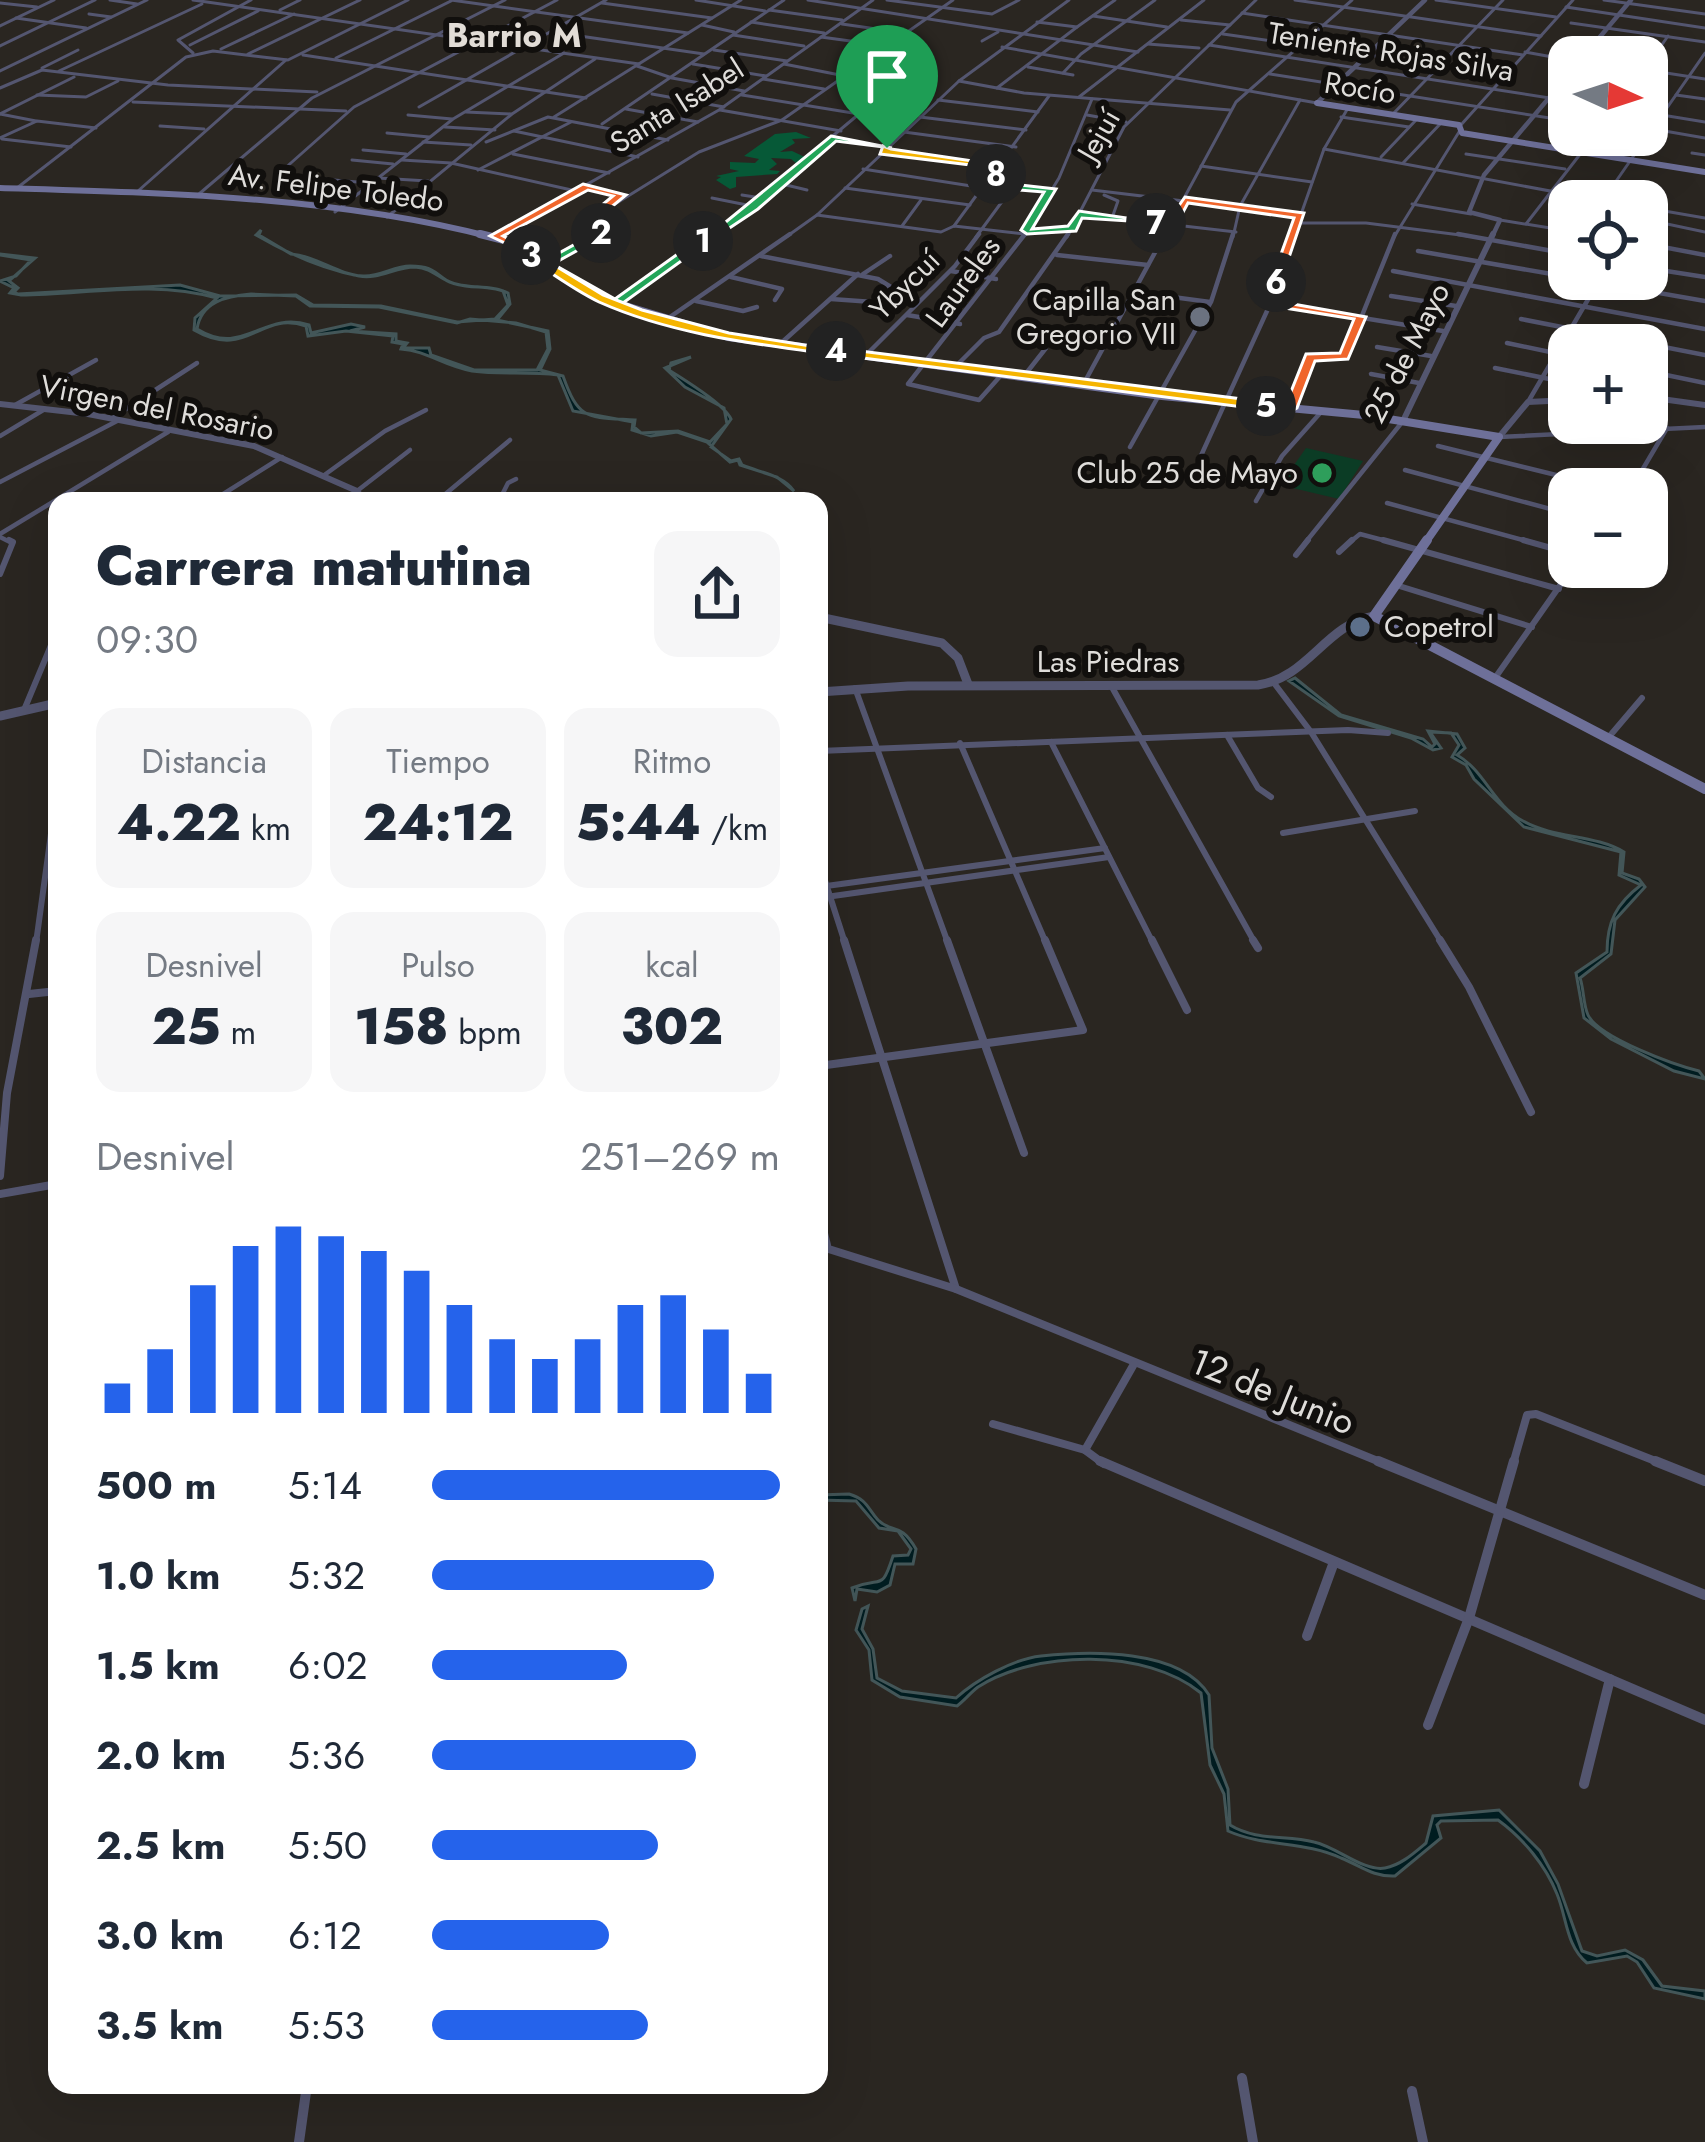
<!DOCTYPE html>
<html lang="es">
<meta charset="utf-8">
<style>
:root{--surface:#fff;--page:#f6f6f7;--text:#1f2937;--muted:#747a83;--accent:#2563eb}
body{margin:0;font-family:Jost,sans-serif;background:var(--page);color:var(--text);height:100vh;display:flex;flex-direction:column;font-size:45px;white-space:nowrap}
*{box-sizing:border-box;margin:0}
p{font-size:39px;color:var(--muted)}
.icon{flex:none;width:66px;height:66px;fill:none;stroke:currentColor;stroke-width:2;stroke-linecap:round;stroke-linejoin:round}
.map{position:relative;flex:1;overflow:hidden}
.sheet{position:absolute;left:48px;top:492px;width:780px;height:1602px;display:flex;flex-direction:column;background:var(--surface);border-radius:24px;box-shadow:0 12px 48px #0002}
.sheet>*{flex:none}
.needle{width:78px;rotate:93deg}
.fabs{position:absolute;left:1548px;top:36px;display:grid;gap:24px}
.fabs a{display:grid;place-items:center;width:120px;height:120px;border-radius:24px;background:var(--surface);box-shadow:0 12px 48px #0002;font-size:60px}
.pin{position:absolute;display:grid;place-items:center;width:102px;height:102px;color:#fff;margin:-123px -51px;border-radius:50% 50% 50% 0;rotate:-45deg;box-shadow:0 0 12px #0007}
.pin .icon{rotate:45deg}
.km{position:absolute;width:60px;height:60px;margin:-30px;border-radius:50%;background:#222;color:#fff;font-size:33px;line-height:60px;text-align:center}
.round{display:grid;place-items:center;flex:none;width:126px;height:126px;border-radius:24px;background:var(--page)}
.overview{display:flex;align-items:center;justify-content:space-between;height:204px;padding:0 48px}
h1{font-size:54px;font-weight:800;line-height:90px}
.stats{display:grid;grid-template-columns:repeat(3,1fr);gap:18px;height:204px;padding:12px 48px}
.stats div{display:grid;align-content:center;border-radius:24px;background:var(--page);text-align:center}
.stats b{font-size:51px;font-weight:800}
.stats small{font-size:33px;font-weight:400}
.stats p{font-size:33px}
.chart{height:336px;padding:24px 48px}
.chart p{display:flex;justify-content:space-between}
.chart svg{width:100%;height:216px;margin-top:12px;stroke:var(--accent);stroke-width:6}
ul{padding:0 48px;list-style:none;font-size:39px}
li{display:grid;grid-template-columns:192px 144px 1fr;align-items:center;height:90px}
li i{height:30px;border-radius:15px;background:var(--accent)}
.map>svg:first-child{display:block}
</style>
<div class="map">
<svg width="1705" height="2142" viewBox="0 0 1705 2142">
<rect width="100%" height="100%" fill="#2a2621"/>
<path fill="#0b3c25" d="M1306 448 1363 461 1339 499 1280 485Z"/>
<path fill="#065937" d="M796 132 811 138 792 139 795 143 780 152 792 151 809 159 797 164 791 159 771 158 777 164 769 170 780 171 777 174 736 177V187L730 189 716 180 721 177 716 176 739 171 730 169V162L755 163 759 159 744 156 775 134Z"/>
<g fill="#001c20" stroke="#435658" stroke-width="3" fill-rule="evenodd">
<path d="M261 230 259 235 291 254C317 256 338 275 363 276 380 277 394 266 410 266 427 266 432 269 443 278 459 291 489 283 508 293L510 304 497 320 548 331 550 349 540 370 563 376C579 421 587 417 635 420L634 427 641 433 678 431 710 442 727 424 724 408 685 387 665 368 691 357 671 363 669 370C684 380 723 403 731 419L711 447 731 461 739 459 742 465C761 473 783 475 794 491L777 477 740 465 738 460 730 462 707 442 677 432 651 436 632 430 633 422 573 411 558 375C528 371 501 375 472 371 443 366 428 351 401 349L403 344 392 342 393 336 346 331 308 336 306 326C259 310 248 361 194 330L195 318 217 298C153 280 89 294 21 295L10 293 14 288 0 281 16 276 31 260 0 255V254L35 258 9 281 18 288 14 292 18 294 180 285 220 296 296 295 313 305 381 306 457 322 495 319 508 305 503 291C488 285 472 289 456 284 439 280 434 268 415 267 395 267 378 280 359 276 322 269 287 253 256 235ZM251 294 296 296 310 306 379 307 457 323 470 319 516 323 546 332 548 349 537 370H474L431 355 429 348H403L407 343 396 341V334L350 331 365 327 351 324 311 333 309 325C263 310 244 358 197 329 201 302 226 296 251 294Z"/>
<path d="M1295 678 1341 715 1423 739 1432 747 1435 744 1428 731 1457 734 1465 748 1457 755C1485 771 1493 805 1523 821 1555 839 1594 834 1624 852L1622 873 1639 879 1645 887 1615 920 1611 954 1580 978C1584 989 1583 1004 1588 1015 1599 1038 1675 1065 1699 1071L1705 1079 1674 1071 1611 1039 1584 1018 1576 973 1607 952C1607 922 1616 904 1641 885L1619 875 1621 852 1524 827 1474 779 1466 765 1452 757 1459 745 1451 733 1430 732 1441 748 1433 750 1411 738 1339 716 1289 681Z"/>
<path d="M849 1494C868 1500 867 1508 878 1520 892 1534 900 1521 916 1549L913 1564H895L890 1585 877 1592 857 1589 855 1601 852 1588C883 1575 881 1593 893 1556L908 1555 911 1549 898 1531 879 1528 856 1501 819 1500V1495Z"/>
<path d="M868 1606 862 1629 873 1649 877 1678 902 1691 956 1698C976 1680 1013 1659 1041 1656 1089 1651 1180 1648 1209 1695L1212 1748 1228 1789 1230 1825C1256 1841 1286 1835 1314 1842 1337 1847 1364 1872 1385 1868 1401 1865 1414 1853 1426 1843L1433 1816 1499 1810 1540 1851 1558 1884 1582 1951 1597 1956 1625 1950 1643 1960 1662 1986 1705 1991V1999L1654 1988 1637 1962 1627 1956 1587 1963C1566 1946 1567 1918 1557 1894 1546 1866 1523 1838 1498 1820L1441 1821 1437 1825 1441 1838 1395 1876C1373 1877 1361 1866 1341 1858 1305 1841 1264 1847 1228 1831L1224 1794 1210 1765 1201 1693C1146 1648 1036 1650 978 1687 971 1692 965 1700 957 1706L900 1697 872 1680 869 1650 856 1630 862 1609Z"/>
</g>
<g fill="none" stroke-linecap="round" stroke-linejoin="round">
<g stroke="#545670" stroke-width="3">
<path d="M110 0 137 4"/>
<path d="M193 0 639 64"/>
<path d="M451 0 688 33"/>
<path d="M696 0 765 11"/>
<path d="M808 0 1138 52"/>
<path d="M887 0 992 14 1019 0"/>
<path d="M1295 0 1541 36"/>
<path d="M1436 0 1556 17"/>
<path d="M1604 0 1705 14"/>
<path d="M0 3 37 7"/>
<path d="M602 3 712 18"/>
<path d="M1566 7 1705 28"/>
<path d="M280 10 300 0"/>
<path d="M769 10 842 20"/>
<path d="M1242 13 1523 55"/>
<path d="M89 14 111 17"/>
<path d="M1093 16 1167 27"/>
<path d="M16 18 86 28"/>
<path d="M1181 20 1230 25"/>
<path d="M751 22 824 33"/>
<path d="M1037 22 1077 27 1115 0"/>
<path d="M1571 23 1705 42"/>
<path d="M842 24 904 33"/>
<path d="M702 25 734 32"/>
<path d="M0 26 54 0"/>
<path d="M552 32 704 54"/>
<path d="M1223 34 1506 75"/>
<path d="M733 35 804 46"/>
<path d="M821 37 887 46"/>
<path d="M982 41 998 32"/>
<path d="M1148 44 1199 48"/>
<path d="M1594 44 1656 53"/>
<path d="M190 45 258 11"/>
<path d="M1209 45 1569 101"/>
<path d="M0 46 95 0"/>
<path d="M1002 47 1317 103"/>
<path d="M221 49 294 14"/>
<path d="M714 50 787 61"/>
<path d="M1525 52 1569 60"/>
<path d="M193 53 178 40 251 0"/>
<path d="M248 54 360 0"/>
<path d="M303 55 586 98"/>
<path d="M336 58 451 1"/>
<path d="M693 64 766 76"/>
<path d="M784 64 845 76"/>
<path d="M637 66 672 78 744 91"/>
<path d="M1647 66 1668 36"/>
<path d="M1028 67 1073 75"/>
<path d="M42 68 78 50"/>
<path d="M1647 70 1705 79"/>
<path d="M0 71 147 0"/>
<path d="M59 71 202 4"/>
<path d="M1063 73 1081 54 1155 0"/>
<path d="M1270 74 1569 121"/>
<path d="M763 79 824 89"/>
<path d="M959 81 1024 93 1230 110"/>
<path d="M0 88 42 70 168 85 317 92"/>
<path d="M997 88 1077 27"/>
<path d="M652 94 724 107"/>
<path d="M37 95 86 97 118 81"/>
<path d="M742 95 859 114"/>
<path d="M1676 95 1705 99"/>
<path d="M1079 97 1204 0"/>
<path d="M938 100 1038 112"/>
<path d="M133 102 346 111"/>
<path d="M419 107 606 0"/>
<path d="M626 109 698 122"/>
<path d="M720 110 841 131"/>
<path d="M466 112 511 114"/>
<path d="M0 114 74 77"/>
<path d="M0 114 36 121"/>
<path d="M408 115 452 119"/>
<path d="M1087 115 1126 122"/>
<path d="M1392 115 1503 0"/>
<path d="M1662 115 1705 122"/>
<path d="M554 117 741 0"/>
<path d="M920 117 1026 130"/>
<path d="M1341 117 1409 127"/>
<path d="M602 124 784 0"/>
<path d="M160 126 204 129"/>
<path d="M1460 126 1573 0"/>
<path d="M445 127 495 130"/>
<path d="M1653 129 1705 138"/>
<path d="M514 131 638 157"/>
<path d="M904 132 1016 147"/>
<path d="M387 133 429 137"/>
<path d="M0 138 37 121 96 128"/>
<path d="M835 138 885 147"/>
<path d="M2 139 71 147"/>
<path d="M423 142 471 145"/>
<path d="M486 142 548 117 668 140"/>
<path d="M1324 149 1604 201"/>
<path d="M363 150 406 154"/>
<path d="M885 152 1001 166"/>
<path d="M1692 153 1705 155"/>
<path d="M513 154 609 173"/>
<path d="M1466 154 1565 169"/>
<path d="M1381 157 1417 119"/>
<path d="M352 160 393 164"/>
<path d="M402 160 451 163 576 191"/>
<path d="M1403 163 1442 122"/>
<path d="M1201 166 1312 182"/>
<path d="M863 169 984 188"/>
<path d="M283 170 354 107 557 0"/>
<path d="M478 170 571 122"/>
<path d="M378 178 428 181"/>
<path d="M322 179 369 183"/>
<path d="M782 184 807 190"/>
<path d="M988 185 1012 188"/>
<path d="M588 187 620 195"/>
<path d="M17 188 186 57 213 51 288 60 408 0"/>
<path d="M845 188 970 205"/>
<path d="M1092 190 1300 215"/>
<path d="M138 191 286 60"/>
<path d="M199 194 312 98 505 0"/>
<path d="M742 195 761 198"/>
<path d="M1104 195 1118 201 1112 218"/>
<path d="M712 198 752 206"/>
<path d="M1603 200 1705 53"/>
<path d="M1412 204 1471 214"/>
<path d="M1647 208 1705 218"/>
<path d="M335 212 453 119 564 53"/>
<path d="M1079 214 1236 232"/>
<path d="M817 215 941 232 954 226 1024 234"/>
<path d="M387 217 512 114 595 59"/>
<path d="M1500 220 1569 231"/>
<path d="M1653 221 1705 232"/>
<path d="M1297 223H1366L1476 237"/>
<path d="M1526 224 1595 135"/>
<path d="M902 226 921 200"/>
<path d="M954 226 1049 96"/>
<path d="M1026 230 1071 229"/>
<path d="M495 236 719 110 873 0"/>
<path d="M595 237 609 229 591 219 699 152 782 120 953 0"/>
<path d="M712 237 859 114"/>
<path d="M786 237 817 215 959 81 1069 0"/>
<path d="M976 237 1012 188 1051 189"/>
<path d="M1023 237 1059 178 1092 99"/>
<path d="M1067 237 1124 127 1256 0"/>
<path d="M1163 237 1236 102 1352 0"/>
<path d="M1233 237 1240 206 1300 100"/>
<path d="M1293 237 1324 149 1348 108"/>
<path d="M1394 237 1459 132"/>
</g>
<g stroke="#545670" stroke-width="4.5">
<path d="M1458 234 1569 254"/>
<path d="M1647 244 1705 255"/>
<path d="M1418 251 1569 277"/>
<path d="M1057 255 1148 265"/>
<path d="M761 256 878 279 891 287 873 302 831 299"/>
<path d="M545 264 600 234"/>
<path d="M1647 268 1705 277"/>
<path d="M951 271 996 279"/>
<path d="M1393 271 1705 329"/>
<path d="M863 274 890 256"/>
<path d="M731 277 782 289 775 300"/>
<path d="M1579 279 1705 301"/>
<path d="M1135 292 1210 302"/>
<path d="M1391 296 1456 306"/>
<path d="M696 301 743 311 757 307"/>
<path d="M1270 303 1443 331"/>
<path d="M616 304 716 234"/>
<path d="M907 315 960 324"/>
<path d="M667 319 790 234"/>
<path d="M1521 319 1705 355"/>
<path d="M1507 343 1569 356"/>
<path d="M780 344 858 274"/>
<path d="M1377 347 1431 356"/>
<path d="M867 354 955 266 979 234"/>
<path d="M957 365 984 338 999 332 1068 234"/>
<path d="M1495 368 1569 383"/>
<path d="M1647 371 1705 383"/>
<path d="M1004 372 979 400 908 384 1025 234"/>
<path d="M1371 374 1419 383"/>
<path d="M1024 376 1046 348"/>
<path d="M1083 385 1165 234"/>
<path d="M1528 402 1600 279"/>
<path d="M15 405 96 360"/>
<path d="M1290 408 1310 357 1346 355 1395 234"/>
<path d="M112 418 197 363"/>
<path d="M0 436 45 409"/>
<path d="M1499 437 1705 427"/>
<path d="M1438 446 1613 489"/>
<path d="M1130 447 1211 302 1233 234"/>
<path d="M1199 460 1267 311 1294 234"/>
<path d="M1405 470 1569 514"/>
<path d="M323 476 385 431 426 410"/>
<path d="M0 482 117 421"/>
<path d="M1631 489 1667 428"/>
<path d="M357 491 410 450"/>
<path d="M212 501 282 457"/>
<path d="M437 501 510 440"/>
<path d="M499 501 508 483 516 479"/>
<path d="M1256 501 1282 456 1322 411"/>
<path d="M1387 503 1534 543"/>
<path d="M0 534 168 432"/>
<path d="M0 537 12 543"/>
<path d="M1305 543 1403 421"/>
<path d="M1349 543 1360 534 1394 543"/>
</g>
<g stroke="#545670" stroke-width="6">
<path d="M1383 540 1559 589"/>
<path d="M1523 540 1569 553"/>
<path d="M1339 552 1352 540"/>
<path d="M1296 555 1308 540"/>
<path d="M0 574 13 542 9 540"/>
<path d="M1396 585 1532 627"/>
<path d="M1495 678 1573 567"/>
<path d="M1274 683 1311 732 1442 943"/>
<path d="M855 688 948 943"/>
<path d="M1113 689 1255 943"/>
<path d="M24 710 57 631"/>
<path d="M1227 735 1258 788 1271 797"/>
<path d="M1608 738 1642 698"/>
<path d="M1051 742 1153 943"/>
<path d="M960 743 1046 943"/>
<path d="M819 751 1348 730 1388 733"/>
<path d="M1283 833 1415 811"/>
<path d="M819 862 845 943"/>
<path d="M819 887 1105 848"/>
<path d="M819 898 1109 857"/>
<path d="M36 943 57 790"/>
</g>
<g stroke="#545670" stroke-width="8">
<path d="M844 940 956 1289"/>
<path d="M947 940 1024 1153"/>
<path d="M1152 940 1187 1010"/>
<path d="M1253 940 1258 948"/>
<path d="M1440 940 1469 987 1531 1112"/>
<path d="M29 994 57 991"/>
<path d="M819 1066 1083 1030 1045 940"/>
<path d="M0 1176 7 1093 36 940"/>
<path d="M0 1194 57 1184"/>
<path d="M819 1214 827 1245"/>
<path d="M819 1246 956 1289 1385 1464"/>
<path d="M993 1424 1085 1450 1104 1464"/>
<path d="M1085 1450 1134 1364"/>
<path d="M1513 1464 1527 1415 1536 1414 1663 1464"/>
</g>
<g stroke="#545670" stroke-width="10">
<path d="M1100 1461 1705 1720"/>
<path d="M1378 1461 1705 1595"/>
<path d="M1655 1461 1705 1481"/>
<path d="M1307 1636 1334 1562"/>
<path d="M1428 1725 1469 1618 1514 1461"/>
<path d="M1584 1784 1610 1679"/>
<path d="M1242 2078 1253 2142"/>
<path d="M1412 2091 1423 2142"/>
<path d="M299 2142 307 2085"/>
</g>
<g stroke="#545670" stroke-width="4.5">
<path d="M1583 57 1631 0"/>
<path d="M1317 103 1425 0"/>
<path d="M1492 237 1500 220 1469 212 1484 175 1569 74"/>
</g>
<g stroke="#545670" stroke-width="6">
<path d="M1647 397 1705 405"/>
<path d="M0 404 88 414 254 446 357 491 365 501"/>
<path d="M1403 421 1493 234"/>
<path d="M1499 437 1528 402 1569 400"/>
</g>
<g stroke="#545670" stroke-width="9">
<path d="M819 617 942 643 958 658 968 684"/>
<path d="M819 692 908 686 1258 685C1308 678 1326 624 1374 616"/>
<path d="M0 716 57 703"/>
</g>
<g stroke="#6e7099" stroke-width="6">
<path d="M1317 103 1459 125 1462 133 1705 172"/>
<path d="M0 188C163 193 332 196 491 237"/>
</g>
<path stroke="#6e7099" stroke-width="8" d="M480 234 508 241 599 298 728 337 1162 396 1364 415 1499 437 1425 543"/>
<path stroke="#6e7099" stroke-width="10" d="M1427 540 1374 616 1705 789"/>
</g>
<path fill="#22a559" stroke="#fff" stroke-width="3" d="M831 136 892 148 836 141 758 209 707 243H700Z"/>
<path fill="#22a559" stroke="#fff" stroke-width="3" d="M601 230 605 235 553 264 615 299 700 238 709 241 616 308 539 264Z"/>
<path fill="#f0652b" stroke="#fff" stroke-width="3" d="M583 184 626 195 598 218 616 227 598 235 603 227 585 219 613 196 588 190 503 236 535 252V257L490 236Z"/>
<path fill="#f5b400" stroke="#fff" stroke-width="3" d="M531 251 603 295 642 310 729 333 842 351 836 355C756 344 673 335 599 302 574 290 550 272 527 257Z"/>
<path fill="#f5b400" stroke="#fff" stroke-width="3" d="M836 348 1266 402 1272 406 1266 410 832 354Z"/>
<path fill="#f0652b" stroke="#fff" stroke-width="3" d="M1276 279 1282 282 1276 301 1366 317 1348 359 1315 361 1297 408 1290 412 1260 406 1286 404 1306 354 1340 353 1354 319 1266 305 1271 282Z"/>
<path fill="#f0652b" stroke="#fff" stroke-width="3" d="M1185 197 1304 213 1280 284 1271 282 1294 218 1188 203 1175 227 1152 225V221H1168Z"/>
<path fill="#22a559" stroke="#fff" stroke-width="3" d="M996 171 1001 174 995 182 1056 189 1032 229 1068 226 1079 211 1161 223 1082 218 1076 231 1027 234 1021 230 1044 192 984 187Z"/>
<path fill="#f5b400" stroke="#fff" stroke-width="3" d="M883 146 891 149 1007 166 996 177 991 174 995 168 880 154Z"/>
<circle fill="#6b7280" stroke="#110f0d" stroke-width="4.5" cx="1200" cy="317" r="12"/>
<circle fill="#2e9e5b" stroke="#110f0d" stroke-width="4.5" cx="1322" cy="473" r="12"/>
<circle fill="#5c6f8a" stroke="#110f0d" stroke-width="4.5" cx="1360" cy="627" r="12"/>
<g text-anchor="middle" stroke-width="12" stroke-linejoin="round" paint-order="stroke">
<g font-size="30" fill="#dfddda" stroke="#110f0d">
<text transform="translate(1391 52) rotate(9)" y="10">Teniente Rojas Silva</text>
<text transform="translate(1360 88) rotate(9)" y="10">Rocío</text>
<text transform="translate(677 106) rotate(-32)" y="10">Santa Isabel</text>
<text transform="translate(1099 135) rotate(-60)" y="10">Jejuí</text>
<text transform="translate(336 188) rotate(7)" y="10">Av. Felipe Toledo</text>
<text transform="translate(963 282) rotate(-54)" y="10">Laureles</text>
<text transform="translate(905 285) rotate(-45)" y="10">Ybycuí</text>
<text transform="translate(1407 353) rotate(-63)" y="10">25 de Mayo</text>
<text transform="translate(157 408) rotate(11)" y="10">Virgen del Rosario</text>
<text x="1108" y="672">Las Piedras</text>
</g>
<g font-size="30" fill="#dfddda" stroke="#110f0d" text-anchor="end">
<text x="1176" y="310">Capilla San<tspan x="1176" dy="34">Gregorio VII</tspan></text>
<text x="1298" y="483">Club 25 de Mayo</text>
<text x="1384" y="637" text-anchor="start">Copetrol</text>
</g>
<g font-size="33" font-weight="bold" fill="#e2ddd7" stroke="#110f0d">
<text x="514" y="47">Barrio M</text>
</g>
<g font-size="36" fill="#dfddda" stroke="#110f0d">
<text transform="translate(1273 1391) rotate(22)" y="13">12 de Junio</text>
</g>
</g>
</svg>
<div class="fabs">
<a><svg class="needle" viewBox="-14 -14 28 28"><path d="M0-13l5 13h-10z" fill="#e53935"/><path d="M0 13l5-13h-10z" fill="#747a83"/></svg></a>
<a><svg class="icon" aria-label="locate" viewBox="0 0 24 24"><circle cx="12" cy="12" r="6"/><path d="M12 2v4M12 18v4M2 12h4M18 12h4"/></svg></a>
<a>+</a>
<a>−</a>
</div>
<div class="pin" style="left:887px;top:148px;background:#1e9e55"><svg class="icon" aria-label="arrive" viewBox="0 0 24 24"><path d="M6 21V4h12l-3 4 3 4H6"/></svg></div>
<b class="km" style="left:703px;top:241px">1</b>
<b class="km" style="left:601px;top:233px">2</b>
<b class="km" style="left:531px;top:255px">3</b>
<b class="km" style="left:836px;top:351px">4</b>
<b class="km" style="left:1266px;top:406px">5</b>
<b class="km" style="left:1276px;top:282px">6</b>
<b class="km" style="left:1156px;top:223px">7</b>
<b class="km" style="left:996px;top:174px">8</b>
<section class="sheet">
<div class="overview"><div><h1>Carrera matutina</h1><p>09:30</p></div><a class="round"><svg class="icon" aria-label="share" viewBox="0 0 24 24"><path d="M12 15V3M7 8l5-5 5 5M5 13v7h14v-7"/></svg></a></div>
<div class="stats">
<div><p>Distancia</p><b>4.22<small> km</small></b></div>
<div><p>Tiempo</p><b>24:12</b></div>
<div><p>Ritmo</p><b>5:44<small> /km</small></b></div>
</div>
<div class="stats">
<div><p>Desnivel</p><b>25<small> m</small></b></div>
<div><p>Pulso</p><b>158<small> bpm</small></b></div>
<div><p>kcal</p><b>302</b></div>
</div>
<div class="chart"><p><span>Desnivel</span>251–269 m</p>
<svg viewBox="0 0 160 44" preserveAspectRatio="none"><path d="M5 44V38M15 44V31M25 44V18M35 44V10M45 44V6M55 44V8M65 44V11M75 44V15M85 44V22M95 44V29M105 44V33M115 44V29M125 44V22M135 44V20M145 44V27M155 44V36"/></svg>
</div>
<ul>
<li><b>500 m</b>5:14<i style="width:100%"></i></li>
<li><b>1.0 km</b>5:32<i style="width:81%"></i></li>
<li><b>1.5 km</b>6:02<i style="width:56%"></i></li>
<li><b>2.0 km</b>5:36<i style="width:76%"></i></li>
<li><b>2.5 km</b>5:50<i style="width:65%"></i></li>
<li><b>3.0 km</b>6:12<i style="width:51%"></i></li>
<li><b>3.5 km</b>5:53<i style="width:62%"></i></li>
</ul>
</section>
</div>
